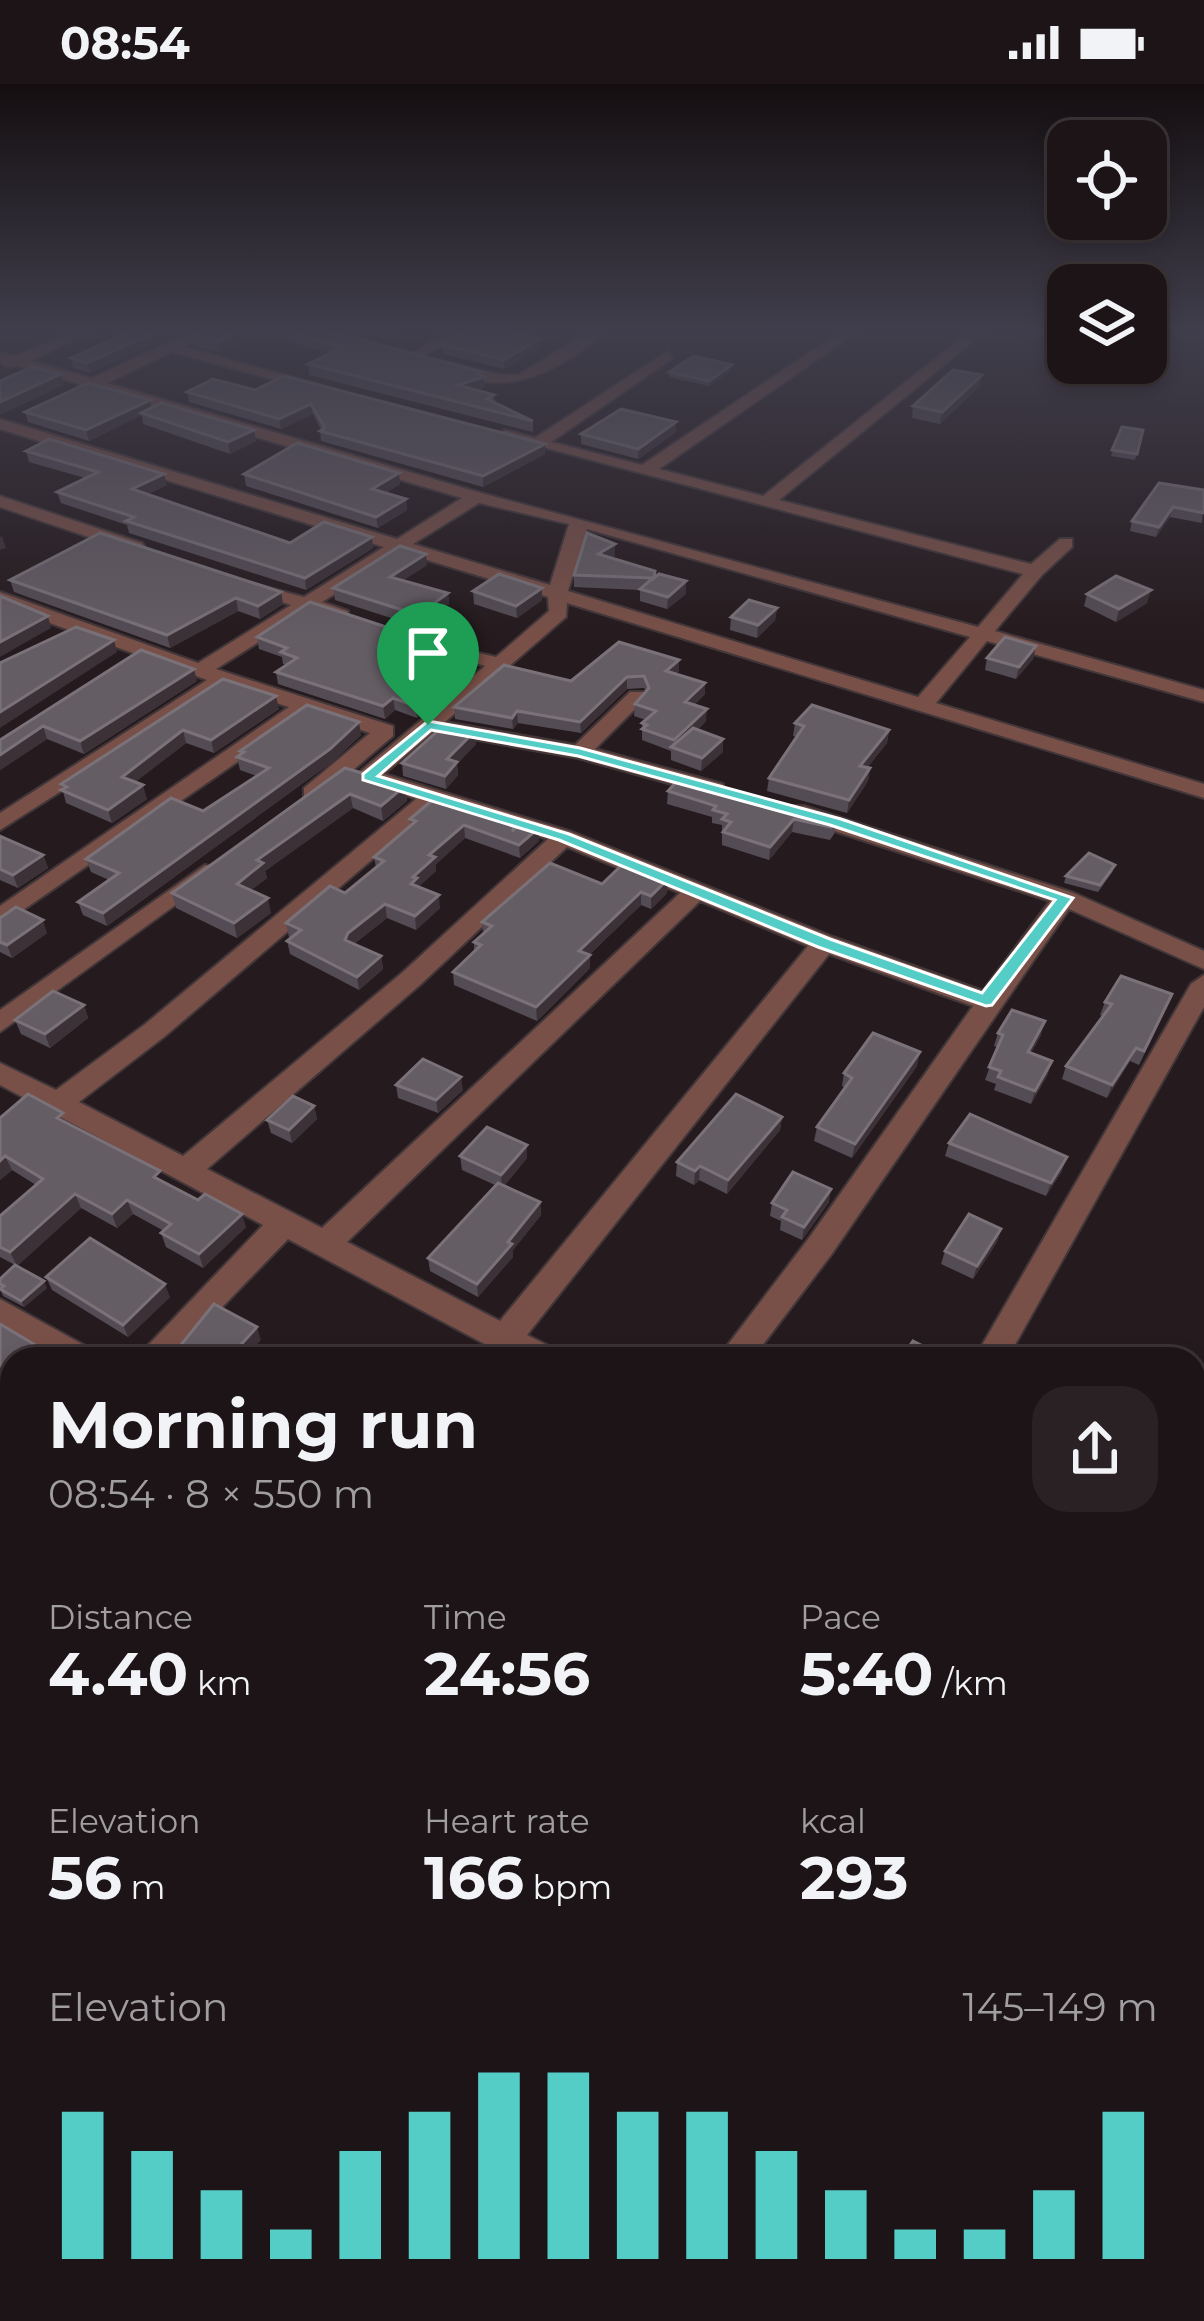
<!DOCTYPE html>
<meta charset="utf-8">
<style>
:root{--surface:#1c1416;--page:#292123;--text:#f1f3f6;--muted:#a09ea1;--line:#3a3335;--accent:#54cdc7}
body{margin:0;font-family:Montserrat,sans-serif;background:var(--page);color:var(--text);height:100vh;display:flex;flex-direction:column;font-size:45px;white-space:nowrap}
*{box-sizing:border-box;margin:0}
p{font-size:39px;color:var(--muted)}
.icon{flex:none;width:66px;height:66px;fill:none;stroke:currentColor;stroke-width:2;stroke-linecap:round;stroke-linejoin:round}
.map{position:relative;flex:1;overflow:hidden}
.panel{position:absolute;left:0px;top:1263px;width:1206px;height:975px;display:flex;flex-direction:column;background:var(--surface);border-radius:36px 36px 0 0;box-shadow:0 6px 18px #0003,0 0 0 3px var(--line)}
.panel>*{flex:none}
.tools{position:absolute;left:1047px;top:36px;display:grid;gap:24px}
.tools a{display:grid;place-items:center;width:120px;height:120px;border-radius:24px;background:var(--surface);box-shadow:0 6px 18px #0003,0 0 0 3px var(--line);font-size:60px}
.pin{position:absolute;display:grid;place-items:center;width:102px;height:102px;color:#fff;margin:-123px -51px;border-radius:50% 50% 50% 0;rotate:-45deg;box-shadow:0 0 12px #0007}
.pin .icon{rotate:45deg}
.round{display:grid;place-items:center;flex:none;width:126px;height:126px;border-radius:36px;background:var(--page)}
.headline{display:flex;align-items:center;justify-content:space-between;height:204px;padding:0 48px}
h1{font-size:66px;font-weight:700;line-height:90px}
.metrics{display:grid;grid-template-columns:repeat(3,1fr);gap:18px;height:204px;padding:12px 48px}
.metrics div{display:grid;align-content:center}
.metrics b{font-size:60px;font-weight:700}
.metrics small{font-size:33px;font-weight:400}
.metrics p{font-size:33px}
.chart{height:336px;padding:24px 48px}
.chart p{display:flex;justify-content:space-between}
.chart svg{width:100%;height:216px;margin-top:12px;stroke:var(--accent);stroke-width:6}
.status{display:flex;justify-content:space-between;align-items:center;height:84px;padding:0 60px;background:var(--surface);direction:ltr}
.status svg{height:33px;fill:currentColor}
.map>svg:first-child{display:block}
</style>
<div class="status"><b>08:54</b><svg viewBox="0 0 49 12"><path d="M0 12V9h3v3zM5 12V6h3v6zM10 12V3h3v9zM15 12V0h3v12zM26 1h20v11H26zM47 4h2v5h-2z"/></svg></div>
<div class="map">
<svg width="1204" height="2237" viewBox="0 0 1204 2237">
<rect width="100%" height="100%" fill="#251a1d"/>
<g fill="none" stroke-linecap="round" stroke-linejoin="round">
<defs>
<g id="minor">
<path d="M76 246H95L31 277 92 294 196 246H215L184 263 327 303 319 308 172 268 107 299 481 409 978 543 1023 490 497 351 505 346 535 354 668 267 673 274 551 358 642 381 843 246H860L659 385 763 412 971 246H987L779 416 1031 480 1060 455H1072V463L1042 491 995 547 1204 606V618L987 557 936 619 1204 700V714L567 519 566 533 445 638 575 661 630 608H644V616L595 665 723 700V710L715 712 578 674 433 648 384 690 572 748 833 853 983 907 1050 817 788 732V722H804L1074 809 1204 867V885L1069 825 831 1171 752 1275H717L809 1154 973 922 829 870 527 1251 555 1265 559 1275H513L288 1155 172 1275H135L263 1141 0 1001V979L56 1006 144 941 416 715 355 692 485 582 432 566V558L496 573 549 527 548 513 401 468 322 518 348 527V535L308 527 216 585 393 642V652L320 714H304V704L370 649 308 629 0 842V822L289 623 225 603 0 746V729L207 596 0 521V508L198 579 291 521 238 504V496L304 513 384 463 0 345V335L397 455 462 414 94 305 78 307 79 300 18 282 6 283 0 277V268L16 272ZM479 419 569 440 550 501 413 460ZM587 445 970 553 918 613 568 507ZM436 721 548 755 403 888 183 1072 79 1018 164 953ZM567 763 680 809 322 1144 207 1085 421 900ZM700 817 808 862 500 1237 347 1158Z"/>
<path d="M451 246H469L417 276 405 273Z"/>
<path d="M591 246H608C557 290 499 319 436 281L443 277 501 291H518Z"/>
<path d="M0 412 142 459 145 463 130 467 0 423Z"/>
<path d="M205 781 214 783V793L0 948V926Z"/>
<path d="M1204 891V923L1007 1275H974L1191 900Z"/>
<path d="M0 1215 91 1265 95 1275H52L0 1244Z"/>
<path d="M1204 1388V1441L1194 1445V1392Z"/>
<path d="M12 1398V1436L0 1441V1403Z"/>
<path d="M0 1538 12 1543V1583L0 1578Z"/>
<path d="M1194 1592 1204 1596V1635L1194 1631Z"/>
<path d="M1194 1938 1204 1943V1990L1194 1985Z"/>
<path d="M0 2004 12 2009V2061L0 2056Z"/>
<path d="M209 2226H267L272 2237H214Z"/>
<path d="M912 2226H972L977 2237H917Z"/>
</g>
</defs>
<use href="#minor" stroke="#413639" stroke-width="4"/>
<use href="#minor" fill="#795047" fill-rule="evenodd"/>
</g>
<g fill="#544c54">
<path d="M134 246 90 289 73 284 71 274Z"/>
<path d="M204 246H325L482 288 485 303 476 306 494 311 495 319 533 337V348L309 291 308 280 331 269 273 254 254 251 219 268 195 262 194 252Z"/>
<path d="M346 246H404L384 255Z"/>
<path d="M539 255V265L504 285 443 270 442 261Z"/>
<path d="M731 287 709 302 669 293V288Z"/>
<path d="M982 291 980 302 940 340 912 334 913 322Z"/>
<path d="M255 306 545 370 483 403 321 357 320 347 321 346 313 330 281 345 189 318 187 308Z"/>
<path d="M151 324 256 357 230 370 143 340 142 331 89 357 28 338 25 328Z"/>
<path d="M676 338V348L638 375 581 360V350Z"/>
<path d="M1122 343 1143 346 1135 376 1111 372Z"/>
<path d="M26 367 167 401 148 410 290 459 373 464 306 506 129 449 127 441 61 419 57 408 85 394 29 378Z"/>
<path d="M399 389 400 400 386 409 406 415 407 426 378 444 246 402 244 390Z"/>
<path d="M1204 406 1202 439 1170 433 1156 453 1130 447 1132 437Z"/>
<path d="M615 460V472L611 474 655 493 686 497V510L667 525 640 517V506L574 503V491Z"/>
<path d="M427 481 403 496 448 509 449 520 419 543 335 516 333 504Z"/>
<path d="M10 496 281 508 283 520 260 535 238 527 170 564 14 508Z"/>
<path d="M473 507 542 516 517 534 474 520Z"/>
<path d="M1087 510 1147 519 1116 538 1084 522Z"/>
<path d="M777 524 775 536 757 554 730 546 731 533Z"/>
<path d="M257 553 475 572 476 584 417 634 395 626 385 635 278 600 276 588 286 581 283 580 282 573 259 565Z"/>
<path d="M1036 562 1033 575 1016 595 985 586 987 574Z"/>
<path d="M679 576V587L676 590 705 610 694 621 706 637 697 646 723 655V668L701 687 671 676V667L642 656V639L646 636 634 632 635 620 646 608 644 604 627 605 581 649 518 639 513 645 455 635 454 623 571 597Z"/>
<path d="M223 595 279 625 214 669 186 659 135 698 147 715 112 739 66 719 61 700Z"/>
<path d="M197 597 84 670 47 655 0 686V656Z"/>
<path d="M795 639 889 646 887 659 867 684H870L868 697 847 729 767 707 769 694 797 653 793 652Z"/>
<path d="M475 647 476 660 457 680 458 691 446 705 403 692 402 679Z"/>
<path d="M361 651 332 678 107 842 83 831 78 818 109 796 91 788 86 775 203 727 257 692 240 686 237 673 241 670 240 667Z"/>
<path d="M345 684 405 702 407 717 383 737 353 724 265 787 267 794 251 806 271 829 237 854 176 824 172 809Z"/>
<path d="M668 707 836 737 834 750 830 756 792 748 769 776 722 761V741L712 739V733L667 720Z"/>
<path d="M410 735 519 741 539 757 520 774 465 754 436 780V787L418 803 440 824 416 846 387 834 354 860 381 872 383 885 359 906 290 870 287 857 291 854 289 853 286 839 345 809 376 784 374 773 411 742Z"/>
<path d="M0 752 43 771 48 784 18 804 0 796Z"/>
<path d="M1113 787 1098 808 1064 799 1066 792Z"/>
<path d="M668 795 667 809 651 825 641 821 589 871 590 884 537 937 454 901 453 888 474 868V858L483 849 482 838 602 800Z"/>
<path d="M0 834 47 849 12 874 0 868Z"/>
<path d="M1105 918 1167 923 1139 981 1130 977 1107 1014 1062 995 1066 982 1103 932 1100 931Z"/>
<path d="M84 921 88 934 50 964 21 950 15 936Z"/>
<path d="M998 949 1041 951 1031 969 1048 990 1031 1020 994 1006 996 1000 985 996 997 963 994 962Z"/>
<path d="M917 982 852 1074 814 1057 817 1043 845 1004 842 1002 844 989Z"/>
<path d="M396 1001 463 1006 438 1029 398 1014Z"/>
<path d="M314 1022 317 1035 292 1059 271 1049 267 1036Z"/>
<path d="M782 1033 780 1046 727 1110 699 1096 694 1101 676 1092 677 1078Z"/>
<path d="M0 1034 67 1039 164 1098 246 1143 203 1184 166 1163 161 1149 164 1147 133 1130 117 1144 81 1124 17 1182 0 1173V1132L36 1101 12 1086 0 1096Z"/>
<path d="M949 1059 1062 1087 1046 1112 945 1072Z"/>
<path d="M460 1072 527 1074 504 1102 540 1118 541 1131 513 1166V1173L478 1213 430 1187 428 1174 495 1101 462 1086Z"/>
<path d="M829 1118 802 1156 780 1146 781 1137 770 1132 772 1119Z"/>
<path d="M1001 1145 997 1158 973 1195 941 1180 945 1167Z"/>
<path d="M46 1193 170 1213 128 1253 52 1206Z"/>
<path d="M0 1195 47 1204 24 1223 3 1212 0 1205Z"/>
<path d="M1204 1699V1934L1194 1928V1724Z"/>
<path d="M1133 2226H1194L1204 2237H1129Z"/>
</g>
<g fill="#3b3137">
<path d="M161 246H185L90 289 87 279Z"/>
<path d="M243 246H253L254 251 219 268 217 258Z"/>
<path d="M383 246H404L384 255Z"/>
<path d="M539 255V265L504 285V276Z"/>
<path d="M732 281 731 287 709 302V297Z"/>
<path d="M482 288 485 303 459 311 458 301Z"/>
<path d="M61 290 64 301 0 331V318Z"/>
<path d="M982 291 980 302 940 340 942 328Z"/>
<path d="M150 316 152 326 141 329 142 331 89 357 86 346Z"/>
<path d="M311 320 313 330 281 345 279 335Z"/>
<path d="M676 338V348L638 375V365Z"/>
<path d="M254 346 256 357 230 370 228 358Z"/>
<path d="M545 360V370L483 403V392Z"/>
<path d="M399 389 400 400 374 417 372 405Z"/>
<path d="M164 390 167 401 135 416 132 405Z"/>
<path d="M406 415 407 426 378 444 376 433Z"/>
<path d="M1173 423 1170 433 1156 453 1159 443Z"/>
<path d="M2 452 6 464 0 466V453Z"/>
<path d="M372 453 373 464 306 506 305 494Z"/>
<path d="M615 460V472L598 482V470Z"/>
<path d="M426 470 427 481 392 504 390 493Z"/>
<path d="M686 497V510L667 525 668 513Z"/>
<path d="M542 504V516L517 534 516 522Z"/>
<path d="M1151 506 1147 519 1116 538 1119 525Z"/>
<path d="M281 508 283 520 260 535 258 522Z"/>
<path d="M448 509 449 520 419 543 418 531Z"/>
<path d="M236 514 238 527 170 564 167 551Z"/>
<path d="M777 524 775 536 757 554 758 541Z"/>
<path d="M48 532 51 544 0 573V558Z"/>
<path d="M114 556 117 568 0 644V628Z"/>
<path d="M1036 562 1033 575 1016 595 1019 583Z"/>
<path d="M475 572 476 584 417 634 416 622Z"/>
<path d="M679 576V587L666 599V587Z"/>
<path d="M194 585 197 597 84 670 80 657Z"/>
<path d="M627 593V605L581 649 580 638Z"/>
<path d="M705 599V610L685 630V618Z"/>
<path d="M276 612 279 625 214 669 211 656Z"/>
<path d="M393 614 395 626 385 635 383 622Z"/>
<path d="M707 625 706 637 676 665 674 664V656Z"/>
<path d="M517 627 518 639 513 645 512 634Z"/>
<path d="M359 638 361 651 332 678 107 842 103 829Z"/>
<path d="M43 642 47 655 0 686V671Z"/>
<path d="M183 646 186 659 125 706 122 693Z"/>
<path d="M889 646 887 659 858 695 860 682Z"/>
<path d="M475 647 476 660 457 680 458 691 446 705 445 692 447 675Z"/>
<path d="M723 655V668L701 687 702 674Z"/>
<path d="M870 684 868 697 847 729 849 716Z"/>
<path d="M143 701 147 715 112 739 108 726Z"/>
<path d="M405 702 407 717 383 737 381 722Z"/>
<path d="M350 710 353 724 265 787 267 794 241 814 237 800 257 776Z"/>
<path d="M794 735 792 748 769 776 770 763Z"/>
<path d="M464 741 465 754 436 780V787L418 803 413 813V793L429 771Z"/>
<path d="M539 744V757L520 774 519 761Z"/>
<path d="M43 771 48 784 18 804 13 791Z"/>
<path d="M668 795 667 809 651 825V812Z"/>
<path d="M641 808V821L579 880V867Z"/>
<path d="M439 811 440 824 416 846 415 832Z"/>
<path d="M268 814 271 829 237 854 234 839Z"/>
<path d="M385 820 387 834 350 863 345 856 348 849Z"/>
<path d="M43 836 47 849 12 874 7 861Z"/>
<path d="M590 871V884L537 937 536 923Z"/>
<path d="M381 872 383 885 359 906 357 893Z"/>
<path d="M84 921 88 934 50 964 45 950Z"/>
<path d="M1045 937 1041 951 1024 981 1028 968Z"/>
<path d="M1136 964 1130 977 1107 1014 1112 1001Z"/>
<path d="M920 968 917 982 852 1074 855 1060Z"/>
<path d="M1052 977 1048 990 1031 1020 1035 1007Z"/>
<path d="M461 993 463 1006 438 1029 436 1016Z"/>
<path d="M314 1022 317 1035 292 1059 289 1046Z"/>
<path d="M782 1033 780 1046 727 1110 728 1096Z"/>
<path d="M527 1061V1074L502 1104 501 1091Z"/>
<path d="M5 1072 12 1086 0 1096V1077Z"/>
<path d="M1067 1073 1062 1087 1046 1112 1051 1099Z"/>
<path d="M700 1082 699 1096 694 1101 695 1087Z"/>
<path d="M831 1105 829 1118 802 1156 804 1143Z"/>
<path d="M75 1110 81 1124 17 1182 10 1168Z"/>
<path d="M127 1116 133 1130 117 1144 112 1130Z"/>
<path d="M540 1118 541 1131 513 1166V1173L478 1213 477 1200Z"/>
<path d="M242 1130 246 1143 203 1184 199 1170Z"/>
<path d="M1001 1145 997 1158 973 1195 977 1182Z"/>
<path d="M44 1197 47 1204 24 1223 21 1217Z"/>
<path d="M165 1200 170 1213 128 1253 123 1241Z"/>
<path d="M257 1243 261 1256 244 1275H228Z"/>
<path d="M12 1350V1371L0 1384V1362Z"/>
<path d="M8 1789 12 1793V1803L0 1816V1798Z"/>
<path d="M12 2119V2140L0 2157V2135Z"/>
<path d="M413 2226H419L412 2237H406Z"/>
</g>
<g fill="#655d64" stroke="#7a7278" stroke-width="3">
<path d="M134 246H161L87 279 71 274Z"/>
<path d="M204 246H243L217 258 194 252Z"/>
<path d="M277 246H325L482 288 478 290 484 293 458 301 494 311 487 315 533 337 308 280 343 263Z"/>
<path d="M471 246H501L539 255 504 276 442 261Z"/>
<path d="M694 272 732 281 709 297 669 288Z"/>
<path d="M32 283 61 290 0 318V297Z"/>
<path d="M953 286 982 291 942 328 913 322Z"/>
<path d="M284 292 545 360 483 392 320 347 325 344 311 320 279 335 187 308 213 295 255 306Z"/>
<path d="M88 299 150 316 86 346 25 328Z"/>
<path d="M161 319 254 346 228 358 141 329Z"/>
<path d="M621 325 676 338 638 365 581 350Z"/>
<path d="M1122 343 1143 346 1137 370 1112 366Z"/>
<path d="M49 355 164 390 132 405 290 459 324 438 372 453 305 494 126 437 134 433 57 408 98 388 26 367Z"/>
<path d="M297 359 399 389 372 405 406 415 376 433 244 390Z"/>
<path d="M1159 399 1204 406V429L1173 423 1159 443 1132 437Z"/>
<path d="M100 449 281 508 258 522 236 514 167 551 10 496Z"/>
<path d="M587 449 615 460 598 470 655 487 654 494 659 490 686 497 668 513 640 505 653 494 574 491Z"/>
<path d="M400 462 426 470 390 493 448 509 418 531 333 504Z"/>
<path d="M499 490 542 504 516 522 473 507Z"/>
<path d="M1116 492 1151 506 1119 525 1087 510Z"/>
<path d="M0 512 48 532 0 558Z"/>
<path d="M749 516 777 524 758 541 731 533Z"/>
<path d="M310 518 475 572 416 622 393 614 383 622 276 588 297 574 281 568 287 564 257 553Z"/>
<path d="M76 543 114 556 0 628V579Z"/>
<path d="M1005 553 1036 562 1019 583 987 574Z"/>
<path d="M619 558 679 576 666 587 705 599 685 618 707 625 674 656 642 645 647 641 642 639 656 627 635 620 649 604 644 592 627 593 580 638 517 627 512 634 454 623 504 581 571 597Z"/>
<path d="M141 566 194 585 80 657 43 642 0 671V656Z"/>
<path d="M223 595 276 612 211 656 183 646 122 693 143 701 108 726 61 706 67 703 61 700Z"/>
<path d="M307 621 359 638 330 665 103 829 78 818 119 789 86 775 171 714 203 727 269 684 237 673 244 668 240 667Z"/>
<path d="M812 621 889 646 860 682 870 684 849 716 769 694 804 642 795 639Z"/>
<path d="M443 642 475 647 447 675 457 678 445 692 402 679Z"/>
<path d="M693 644 723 655 702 674 671 663Z"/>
<path d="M345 684 405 702 381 722 350 710 257 776 263 779 237 800 268 814 234 839 172 809Z"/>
<path d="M680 694 836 737 831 743 794 735 770 763 723 748 731 738 722 735 727 730 713 726 716 722 668 707Z"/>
<path d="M436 713 518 738 512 747 522 739 539 744 519 761 464 741 429 771 435 773 413 793 417 794 411 800 439 811 415 832 385 820 348 849 345 856 381 872 357 893 287 857 301 846 286 839 330 802 345 809 384 777 374 773 416 737 410 735Z"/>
<path d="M0 752 43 771 13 791 0 785Z"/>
<path d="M1089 769 1115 781 1100 801 1066 792Z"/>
<path d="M625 778 668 795 651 812 641 808 579 867 590 871 536 923 453 888 481 861 474 858 492 842 482 838 550 779 602 800Z"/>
<path d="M16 823 43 836 7 861 0 858V834Z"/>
<path d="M1121 892 1172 910 1144 967 1136 964 1112 1001 1066 982 1112 920 1105 918Z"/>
<path d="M53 907 84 921 45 950 15 936Z"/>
<path d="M1012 926 1045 937 1028 968 1052 977 1035 1007 998 993 1001 987 989 983 1003 951 998 949Z"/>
<path d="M873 949 920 968 855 1060 817 1043 852 994 844 989Z"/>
<path d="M423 975 461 993 436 1016 396 1001Z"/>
<path d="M28 1010 63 1029 57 1034 160 1087 154 1093 198 1116 205 1110 242 1130 199 1170 161 1149 171 1140 127 1116 112 1130 75 1110 10 1168 0 1163V1132L43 1095 5 1072 0 1077V1034Z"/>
<path d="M736 1010 782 1033 728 1096 700 1082 695 1087 677 1078Z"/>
<path d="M293 1012 314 1022 289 1046 267 1036Z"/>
<path d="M970 1030 1067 1073 1051 1099 949 1059Z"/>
<path d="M487 1043 527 1061 501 1091 460 1072Z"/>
<path d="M793 1088 831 1105 804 1143 782 1133 787 1126 772 1119Z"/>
<path d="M498 1099 540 1118 508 1158 512 1160 477 1200 428 1174Z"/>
<path d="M969 1130 1001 1145 977 1182 945 1167Z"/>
<path d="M90 1154 165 1200 123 1241 46 1193Z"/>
<path d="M15 1181 44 1197 21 1217 0 1205 4 1202 0 1200V1195Z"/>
<path d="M214 1220 257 1243 228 1275H191L176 1267Z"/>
<path d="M0 1240 37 1262 31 1267 44 1275H12V1350L0 1362Z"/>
<path d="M913 1257 949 1275H901Z"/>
<path d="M300 1267 315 1275H292Z"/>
<path d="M12 1445V1466L0 1457Z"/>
<path d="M1204 1712V1920L1194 1914V1737Z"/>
<path d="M0 1782 8 1789 0 1798Z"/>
<path d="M12 1885V1923L0 1913V1900Z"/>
<path d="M0 2060 12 2070V2119L0 2135Z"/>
<path d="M1194 2150 1204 2156V2237H1141L1144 2226H1194Z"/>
<path d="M127 2226H180L192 2237H120Z"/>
<path d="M387 2226H413L406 2237H384L382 2235Z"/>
<path d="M544 2226H579L592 2237H538Z"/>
<path d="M845 2226H875L889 2237H840Z"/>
</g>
<linearGradient id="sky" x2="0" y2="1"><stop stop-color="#140e10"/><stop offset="0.44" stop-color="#403e4c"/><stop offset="1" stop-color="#403e4c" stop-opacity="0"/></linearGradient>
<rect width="1204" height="559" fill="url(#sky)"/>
<path fill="#54cdc7" stroke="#fff" stroke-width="3" fill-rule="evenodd" d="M428 637 580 664 841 735 1073 814 992 921 986 922 818 863 559 756 363 696V690ZM431 646 578 672 830 741 1055 816 982 909 830 855 569 750 378 692Z"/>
</svg>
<div class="tools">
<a><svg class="icon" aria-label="locate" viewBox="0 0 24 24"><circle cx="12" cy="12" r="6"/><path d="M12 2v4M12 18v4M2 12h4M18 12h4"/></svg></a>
<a><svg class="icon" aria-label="layers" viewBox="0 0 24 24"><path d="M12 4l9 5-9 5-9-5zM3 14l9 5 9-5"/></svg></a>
</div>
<div class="pin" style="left:428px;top:641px;background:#1e9e55"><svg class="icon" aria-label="arrive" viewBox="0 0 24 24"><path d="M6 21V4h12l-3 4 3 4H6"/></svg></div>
<section class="panel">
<div class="headline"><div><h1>Morning run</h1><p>08:54 · 8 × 550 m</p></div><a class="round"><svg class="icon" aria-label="share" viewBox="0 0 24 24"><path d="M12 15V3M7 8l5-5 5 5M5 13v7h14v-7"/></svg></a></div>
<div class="metrics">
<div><p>Distance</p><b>4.40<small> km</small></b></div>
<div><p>Time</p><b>24:56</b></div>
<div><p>Pace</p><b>5:40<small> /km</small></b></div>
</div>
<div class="metrics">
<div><p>Elevation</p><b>56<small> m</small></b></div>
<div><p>Heart rate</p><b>166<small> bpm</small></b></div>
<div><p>kcal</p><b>293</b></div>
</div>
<div class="chart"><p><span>Elevation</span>145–149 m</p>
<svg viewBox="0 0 160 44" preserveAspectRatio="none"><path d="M5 44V14M15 44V22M25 44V30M35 44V38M45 44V22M55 44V14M65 44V6M75 44V6M85 44V14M95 44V14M105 44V22M115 44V30M125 44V38M135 44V38M145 44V30M155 44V14"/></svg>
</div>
</section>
</div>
